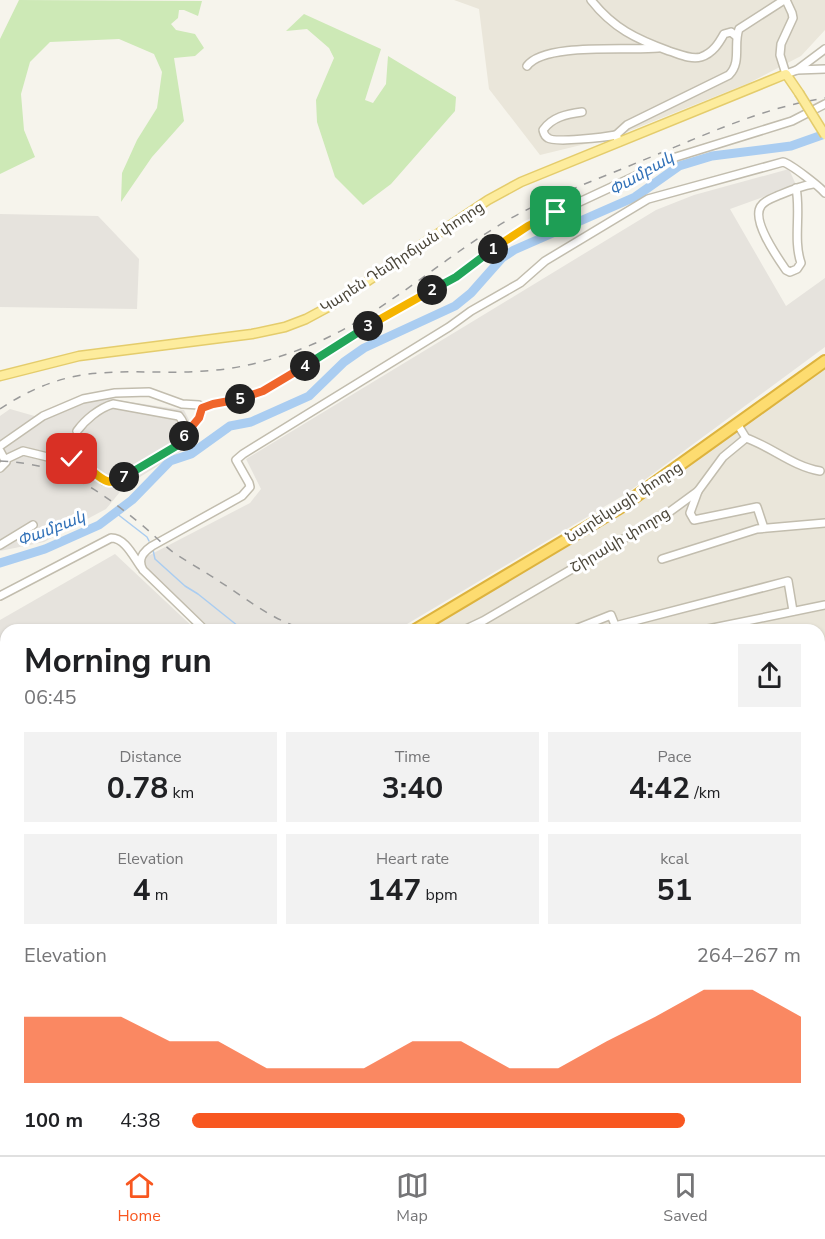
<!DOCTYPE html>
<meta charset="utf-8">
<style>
:root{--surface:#fff;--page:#f2f2f2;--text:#202124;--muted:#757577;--line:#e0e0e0;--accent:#f85720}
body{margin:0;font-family:"Nunito Sans","Noto Sans Armenian",sans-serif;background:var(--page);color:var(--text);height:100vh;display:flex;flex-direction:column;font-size:22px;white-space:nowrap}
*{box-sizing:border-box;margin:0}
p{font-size:20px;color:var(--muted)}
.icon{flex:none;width:33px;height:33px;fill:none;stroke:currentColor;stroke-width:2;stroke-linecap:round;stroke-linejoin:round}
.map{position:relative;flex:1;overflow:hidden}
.drawer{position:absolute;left:0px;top:624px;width:825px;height:531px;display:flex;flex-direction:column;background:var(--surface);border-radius:18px 18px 0 0;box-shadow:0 2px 4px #0004}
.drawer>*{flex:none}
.pin{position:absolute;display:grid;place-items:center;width:51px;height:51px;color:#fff;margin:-26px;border-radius:12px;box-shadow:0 3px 9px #0006}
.km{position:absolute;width:30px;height:30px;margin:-15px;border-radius:50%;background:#222;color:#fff;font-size:16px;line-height:30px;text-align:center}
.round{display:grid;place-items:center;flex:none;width:63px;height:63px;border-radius:0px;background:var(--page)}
.headline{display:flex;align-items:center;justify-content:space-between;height:102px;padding:0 24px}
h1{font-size:33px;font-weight:700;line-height:45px}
.metrics{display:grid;grid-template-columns:repeat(3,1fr);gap:9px;height:102px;padding:6px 24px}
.metrics div{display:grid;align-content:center;border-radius:0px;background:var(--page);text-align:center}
.metrics b{font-size:30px;font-weight:700}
.metrics small{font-size:16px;font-weight:400}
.metrics p{font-size:16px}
.chart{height:168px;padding:12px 24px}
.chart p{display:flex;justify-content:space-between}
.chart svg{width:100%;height:108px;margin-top:6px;fill:var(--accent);opacity:.7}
ul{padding:0 24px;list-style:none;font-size:20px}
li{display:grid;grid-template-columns:96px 72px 1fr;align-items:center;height:45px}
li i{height:15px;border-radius:8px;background:var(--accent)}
.dock{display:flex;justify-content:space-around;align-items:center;height:84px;border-top:2px solid var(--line);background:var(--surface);font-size:16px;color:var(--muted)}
.dock a{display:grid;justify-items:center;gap:3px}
.dock .on{color:var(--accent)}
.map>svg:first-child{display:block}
</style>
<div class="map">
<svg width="825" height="1155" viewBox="0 0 825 1155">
<rect width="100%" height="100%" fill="#f6f4ec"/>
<g fill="#eae6da">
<path d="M454 0H825V30L801 56 749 83 614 137 540 155 489 89 479 9Z"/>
<path d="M825 365V885L819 890V630H419L611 518Z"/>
</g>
<g fill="#e6e3dd">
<path d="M789 169 796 185 730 209 786 306 825 278V347L624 495 397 630H213L145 570 144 558 250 503 261 489 246 459 656 210 694 195Z"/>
<path d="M0 214 98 216 139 259 137 309 0 307Z"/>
<path d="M103 398 184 410 199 440 124 487 106 509 44 542 0 551V416L10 409 45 419 82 402Z"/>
<path d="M115 554 196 630H6V748L0 742V620Z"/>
<path d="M0 761 6 767V860L0 864Z"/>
</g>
<g fill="#cde9b6">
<path d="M19 0 202 1 198 16 184 10H179L178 18 171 24 176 30 195 34 204 48 195 56 174 58 184 121 152 157 121 202 122 173 137 140 157 108 162 72 154 54 119 39 50 42 30 62 21 94 24 130 35 157 0 174V39Z"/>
<path d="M304 14 381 49 365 100 373 103 386 84 388 56 456 97 455 111 391 184 363 205 335 177 317 122 316 100 334 58 329 48 307 29 286 31Z"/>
<path d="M6 971V1149H78L81 1155H0V976Z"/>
<path d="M126 1149H289L290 1155H127Z"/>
</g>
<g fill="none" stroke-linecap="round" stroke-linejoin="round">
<g stroke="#aacdf1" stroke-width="1.5">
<path d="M116 513 147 537 149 541"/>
<path d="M153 550 155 559 185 586 198 594 243 630"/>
</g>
<path stroke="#aacdf1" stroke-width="9" d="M0 563 45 549 99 525 132 500 170 461 191 454 230 426 251 422 309 396 344 362 364 348 455 306 471 293 502 258 514 250 635 197 679 166 712 156 791 146 825 134"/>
<defs>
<g id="minor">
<path d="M591 0C613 28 636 39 669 51 679 54 691 60 701 57 713 53 719 43 724 34L731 32 736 36"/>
<path d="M786 0 792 13 793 18 781 44 780 55 786 74 797 70 825 49"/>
<path d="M527 66C544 42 630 51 658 48"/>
<path d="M797 70 825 69"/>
<path d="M582 112C567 114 552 117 543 130 544 133 544 136 548 138 554 143 606 137 616 135"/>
<path d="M619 142 616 135 627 125 729 75C742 62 733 44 739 29L784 0"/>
<path d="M796 188C801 212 793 240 801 263L797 269 790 272 786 270C777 257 751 220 761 206 764 201 772 198 777 196 789 191 800 186 813 184"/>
<path d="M202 408 213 404 244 398 263 391 368 326 456 277 485 255 528 226 676 157 792 121 825 104"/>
<path d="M746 438C772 447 792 466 820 471"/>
<path d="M0 446 43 416 83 399 115 393 149 392 182 404 199 405 202 408 199 418 186 433"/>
<path d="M0 451 6 462 0 468"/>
<path d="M6 459 23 451 60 460 72 459 85 463 104 481 113 483 178 445C187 435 187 426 179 416L113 404C99 408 85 420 77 431"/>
<path d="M698 491 690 513 694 520 757 507 764 528"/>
<path d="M0 545 33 525"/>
<path d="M662 559 757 529 825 523"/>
<path d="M0 596 111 538C125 538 133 556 141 567"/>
<path d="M615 626 788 581 793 611"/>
<path d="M205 630 143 570C137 559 143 552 152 546L242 496 250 487 249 483 236 460 243 454 449 327 471 311 520 283 545 261 648 199 783 162C791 164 820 187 825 193"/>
<path d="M464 630 483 621 668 513 698 491 723 457 746 438 738 425"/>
<path d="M573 630 611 615 617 630"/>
<path d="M703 630 825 605"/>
<path d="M819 696 825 694"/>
<path d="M819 756 825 753"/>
<path d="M819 824 825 826"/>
<path d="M819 869 825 862"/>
<path d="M819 908 825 909"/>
<path d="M0 1005 6 1001"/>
<path d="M819 1109 825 1110"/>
<path d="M445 1149 446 1155"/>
<path d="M667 1149V1155"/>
<path d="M236 1155 237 1149"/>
<path d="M373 1155 379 1149"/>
</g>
<path id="major" d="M0 376 79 356 252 334 285 327 306 319 332 305 488 200 521 182 786 74 799 93"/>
<g id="highway">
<path d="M415 630 621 507 825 361"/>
<path d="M0 874 6 871"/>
</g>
</defs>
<use href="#minor" stroke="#c2bdae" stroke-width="10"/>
<use href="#major" stroke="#e4cc6c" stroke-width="11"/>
<use href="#highway" stroke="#ddb33e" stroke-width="14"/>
<use href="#minor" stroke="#fff" stroke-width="7"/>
<use href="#major" stroke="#fdec9d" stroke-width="8"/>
<use href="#highway" stroke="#fddc70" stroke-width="10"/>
<g stroke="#9a9a9a" stroke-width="1.5" stroke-dasharray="8 8" stroke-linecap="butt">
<path d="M0 409C31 388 64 375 101 373 136 370 170 374 205 371 239 369 274 360 306 347 375 320 430 268 493 229 538 200 592 182 641 161 701 137 760 108 825 98"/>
<path d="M0 461C63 464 95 487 142 525 154 535 164 546 177 555 195 566 213 577 231 589 255 605 281 625 311 630"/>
</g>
<defs>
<path id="major-bridge" d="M799 93 825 135"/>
</defs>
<use href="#major-bridge" stroke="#e4cc6c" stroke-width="11" stroke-linecap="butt"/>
<use href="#major-bridge" stroke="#fdec9d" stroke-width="8"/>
</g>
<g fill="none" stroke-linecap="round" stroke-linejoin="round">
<defs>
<path id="split-1" d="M493 249 528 226 556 212"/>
<path id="split-2" d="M432 290 456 277 493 249"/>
<path id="split-3" d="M368 326 432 290"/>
<path id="split-4" d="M305 366 368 326"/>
<path id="split-5" d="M240 399 263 391 305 366"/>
<path id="split-6" d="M184 436 199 418 202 408 213 404 240 399"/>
<path id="split-7" d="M124 477 178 445 184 436"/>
<path id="split-8" d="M72 459C94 465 103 493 124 477"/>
</defs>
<use href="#split-1" stroke="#fff" stroke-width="12"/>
<use href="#split-2" stroke="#fff" stroke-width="12"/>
<use href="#split-3" stroke="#fff" stroke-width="12"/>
<use href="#split-4" stroke="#fff" stroke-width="12"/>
<use href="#split-5" stroke="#fff" stroke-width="12"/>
<use href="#split-6" stroke="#fff" stroke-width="12"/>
<use href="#split-7" stroke="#fff" stroke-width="12"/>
<use href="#split-8" stroke="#fff" stroke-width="12"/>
<use href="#split-1" stroke="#f5b400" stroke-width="8"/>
<use href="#split-2" stroke="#22a559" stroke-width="8"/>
<use href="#split-3" stroke="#f5b400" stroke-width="8"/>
<use href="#split-4" stroke="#22a559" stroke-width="8"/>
<use href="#split-5" stroke="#f0652b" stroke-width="8"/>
<use href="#split-6" stroke="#f0652b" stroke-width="8"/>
<use href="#split-7" stroke="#22a559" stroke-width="8"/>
<use href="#split-8" stroke="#f5b400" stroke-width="8"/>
</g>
<g text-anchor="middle" stroke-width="6" stroke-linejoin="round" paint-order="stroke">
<g font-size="15" fill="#4b4639" stroke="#fff">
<text transform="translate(402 257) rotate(-33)" y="5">Կարեն Դեմիրճյան փողոց</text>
<text transform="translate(624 502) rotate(-33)" y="5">Նարեկացի փողոց</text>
<text transform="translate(620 540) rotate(-31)" y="5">Շիրակի փողոց</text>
</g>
<g font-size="16" font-style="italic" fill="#3171b8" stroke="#fff">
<text transform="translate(641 173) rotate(-30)" y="6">Փամբակ</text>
<text transform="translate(51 528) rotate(-21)" y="6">Փամբակ</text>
</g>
</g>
</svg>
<div class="pin" style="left:556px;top:212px;background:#1e9e55"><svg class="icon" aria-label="arrive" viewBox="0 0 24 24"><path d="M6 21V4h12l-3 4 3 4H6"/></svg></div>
<div class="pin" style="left:72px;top:459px;background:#d93025"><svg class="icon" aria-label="check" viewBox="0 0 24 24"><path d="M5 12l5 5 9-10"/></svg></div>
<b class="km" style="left:493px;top:249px">1</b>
<b class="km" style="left:432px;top:290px">2</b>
<b class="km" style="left:368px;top:326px">3</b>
<b class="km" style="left:305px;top:366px">4</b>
<b class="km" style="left:240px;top:399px">5</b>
<b class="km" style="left:184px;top:436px">6</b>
<b class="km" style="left:124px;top:477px">7</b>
<section class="drawer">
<div class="headline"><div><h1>Morning run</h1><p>06:45</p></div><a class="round"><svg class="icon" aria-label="share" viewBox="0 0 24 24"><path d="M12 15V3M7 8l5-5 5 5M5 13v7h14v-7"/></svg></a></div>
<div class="metrics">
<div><p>Distance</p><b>0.78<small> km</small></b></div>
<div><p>Time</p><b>3:40</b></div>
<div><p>Pace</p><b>4:42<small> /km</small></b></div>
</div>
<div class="metrics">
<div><p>Elevation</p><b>4<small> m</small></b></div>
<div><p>Heart rate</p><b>147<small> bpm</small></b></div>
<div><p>kcal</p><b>51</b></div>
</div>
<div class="chart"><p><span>Elevation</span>264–267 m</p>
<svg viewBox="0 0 160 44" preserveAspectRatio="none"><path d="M0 44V17L10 17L20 17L30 27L40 27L50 38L60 38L70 38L80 27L90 27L100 38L110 38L120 27L130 17L140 6L150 6L160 17V44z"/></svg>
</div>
<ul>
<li><b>100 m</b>4:38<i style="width:81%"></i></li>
</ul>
</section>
</div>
<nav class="dock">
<a class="on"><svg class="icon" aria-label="home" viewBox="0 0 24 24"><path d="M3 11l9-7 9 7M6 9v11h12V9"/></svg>Home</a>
<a><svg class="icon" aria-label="map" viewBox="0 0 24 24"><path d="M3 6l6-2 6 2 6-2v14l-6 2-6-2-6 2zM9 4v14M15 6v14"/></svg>Map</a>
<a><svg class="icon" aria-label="saved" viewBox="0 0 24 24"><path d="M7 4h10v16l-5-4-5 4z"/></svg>Saved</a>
</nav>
